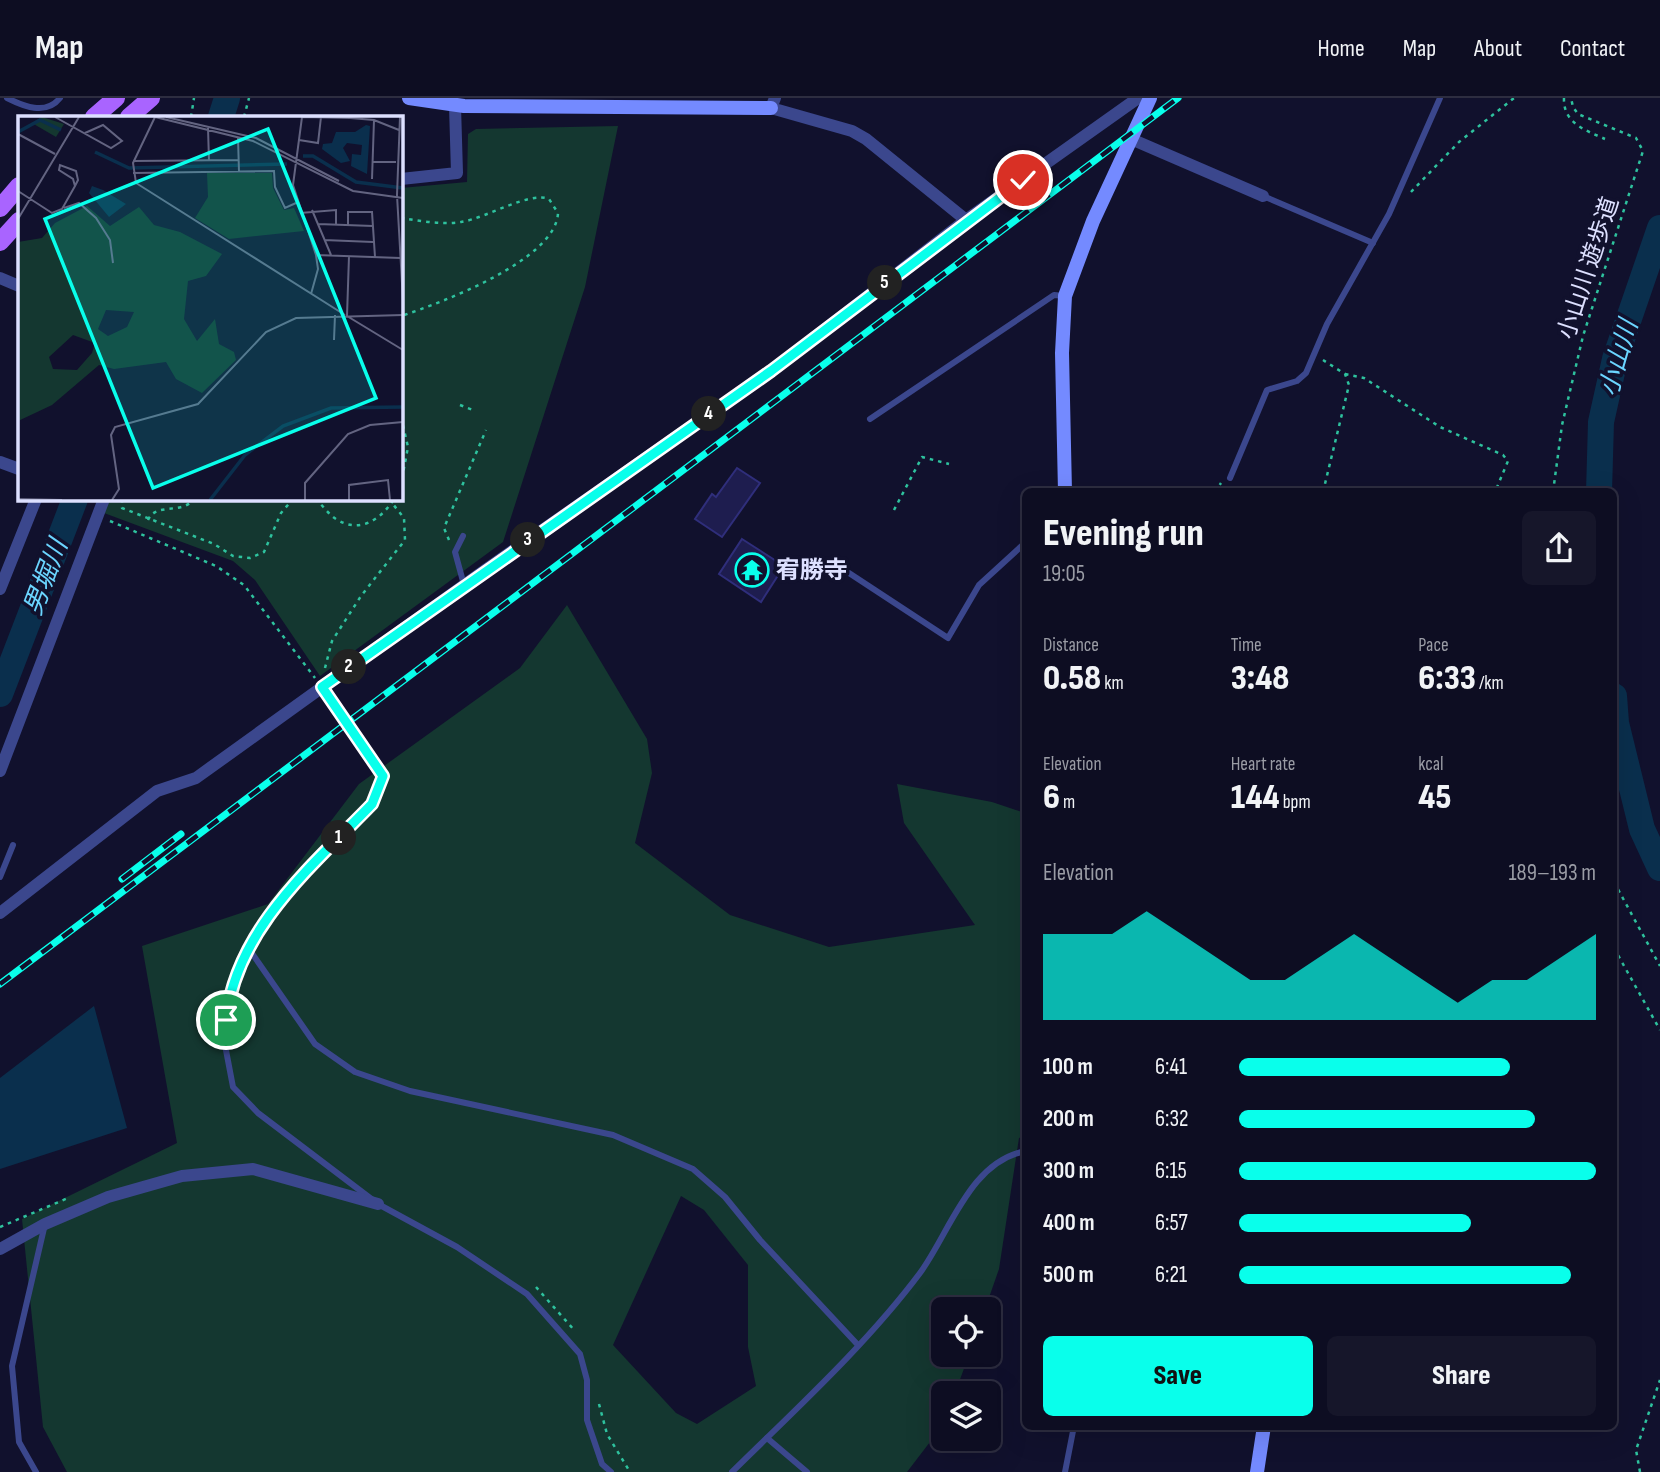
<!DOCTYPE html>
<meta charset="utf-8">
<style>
:root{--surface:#0d0d22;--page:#16162a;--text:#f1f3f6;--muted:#9a9ca5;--line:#2d2d40;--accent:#09ffeb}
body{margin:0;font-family:"Sofia Sans Condensed","Noto Sans JP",sans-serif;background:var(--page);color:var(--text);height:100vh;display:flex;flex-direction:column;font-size:26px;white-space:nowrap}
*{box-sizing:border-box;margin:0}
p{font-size:23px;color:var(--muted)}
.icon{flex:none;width:38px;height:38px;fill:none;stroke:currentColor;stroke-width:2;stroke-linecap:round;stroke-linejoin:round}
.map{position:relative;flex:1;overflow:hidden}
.details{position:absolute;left:1022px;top:390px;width:595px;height:942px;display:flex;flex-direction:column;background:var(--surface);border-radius:10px;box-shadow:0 7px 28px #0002,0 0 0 2px var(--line)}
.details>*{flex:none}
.fabs{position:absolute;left:931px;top:1199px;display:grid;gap:14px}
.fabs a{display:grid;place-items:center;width:70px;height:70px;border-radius:10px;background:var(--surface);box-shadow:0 7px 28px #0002,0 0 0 2px var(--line);font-size:35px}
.pin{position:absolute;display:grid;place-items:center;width:60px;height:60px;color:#fff;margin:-30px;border:4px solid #fff;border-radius:50%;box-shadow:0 2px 7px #0007}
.km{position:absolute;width:35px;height:35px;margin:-18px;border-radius:50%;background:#222;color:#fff;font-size:19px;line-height:35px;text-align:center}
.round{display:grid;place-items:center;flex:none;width:74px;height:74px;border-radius:10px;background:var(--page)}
.head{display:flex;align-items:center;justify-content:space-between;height:119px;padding:0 21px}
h1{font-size:38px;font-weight:800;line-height:52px}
.figures{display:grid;grid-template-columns:repeat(3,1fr);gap:10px;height:119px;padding:7px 21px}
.figures div{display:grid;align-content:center}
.figures b{font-size:35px;font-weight:800}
.figures small{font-size:19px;font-weight:400}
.figures p{font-size:19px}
.chart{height:196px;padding:14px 21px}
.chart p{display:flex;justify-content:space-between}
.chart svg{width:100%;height:126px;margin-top:7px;fill:var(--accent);opacity:.7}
.button{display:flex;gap:14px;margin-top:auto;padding:14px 21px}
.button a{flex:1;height:80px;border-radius:10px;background:var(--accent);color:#111;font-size:28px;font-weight:800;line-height:80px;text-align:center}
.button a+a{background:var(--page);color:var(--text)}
ul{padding:0 21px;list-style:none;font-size:23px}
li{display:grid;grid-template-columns:112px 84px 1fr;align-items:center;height:52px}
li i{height:18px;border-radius:9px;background:var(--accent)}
header{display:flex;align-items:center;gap:42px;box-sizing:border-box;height:98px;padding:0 35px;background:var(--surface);border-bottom:2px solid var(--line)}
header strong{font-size:33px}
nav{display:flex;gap:38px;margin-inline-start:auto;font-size:24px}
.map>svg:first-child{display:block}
</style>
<header>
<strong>Map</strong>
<nav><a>Home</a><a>Map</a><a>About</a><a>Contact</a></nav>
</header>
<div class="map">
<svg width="1660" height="1374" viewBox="0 0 1660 1374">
<rect width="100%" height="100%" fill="#11112d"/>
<g fill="#143730" fill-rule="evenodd">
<path d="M618 28 585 189 503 444 320 578 255 482 233 463 104 415 110 401H401V90L467 84 468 36 476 31Z"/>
<path d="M567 507 647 641 652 675 635 745 730 817 829 849 975 827 904 725 897 686 992 704 1025 715V1038L1019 1040 999 1171 985 1211H943V1256L969 1257 955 1295H943V1327L907 1374H67L43 1329 22 1121 177 1045 142 848 268 806 359 686 520 570ZM681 1098 704 1112 748 1167V1249L756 1288 697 1326 676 1315 613 1247Z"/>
</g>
<path fill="#0a2f4d" d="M94 908 127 1030 0 1071V980Z"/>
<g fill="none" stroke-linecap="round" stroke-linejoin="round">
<g stroke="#0a2f4d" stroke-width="26">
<path d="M221 19 227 0"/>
<path d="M1599 394 1601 324 1615 261 1660 130"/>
<path d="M0 596 75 401"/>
<path d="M1614 598 1616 625 1642 731 1660 770"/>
</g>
</g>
<g fill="#1e1d4f" stroke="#2f2e7b" stroke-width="2">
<path d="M737 370 760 385 722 439 695 421 712 396 716 399Z"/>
<path d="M742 441 784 468 761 504 719 476Z"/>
</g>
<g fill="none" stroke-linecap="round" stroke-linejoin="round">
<g stroke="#2ec29e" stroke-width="2.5" stroke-dasharray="3.5 5" stroke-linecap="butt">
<path d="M1564 0C1563 25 1585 32 1605 41"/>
<path d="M191 19 194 0"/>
<path d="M244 19 249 0"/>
<path d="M1411 94 1459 44 1514 0"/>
<path d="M401 120C420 123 442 127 461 124 487 120 529 93 549 101L558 115C556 162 441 205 401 218"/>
<path d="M1345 276 1364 280 1440 329 1503 357 1508 363 1495 394"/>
<path d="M460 307 473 312"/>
<path d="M401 319 408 349 401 386"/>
<path d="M1215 394 1221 385"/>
<path d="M1323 394 1349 287 1345 276 1323 262"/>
<path d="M1553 394 1562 327 1583 238 1643 53 1636 40 1578 16 1573 9 1571 0"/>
<path d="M122 401V410L214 446 233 458 250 460 264 454 281 415 293 401"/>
<path d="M315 401C323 407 328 416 336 421 359 436 381 422 394 401"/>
<path d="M894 412 922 359 949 366"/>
<path d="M148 422C156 404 182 417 194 401"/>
<path d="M110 423 216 468 244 487 315 580"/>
<path d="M449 442 444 430 486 332"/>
<path d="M325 570 332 543 361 498 405 442 404 420 392 405"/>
<path d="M1614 784 1660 868"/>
<path d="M1614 850 1660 932"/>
<path d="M0 1129 68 1100"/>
<path d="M536 1189 575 1233"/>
<path d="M599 1306 607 1336 630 1374"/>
<path d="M1640 1374 1636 1352 1660 1282"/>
</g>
<g stroke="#3b478d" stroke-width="6">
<path d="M7 0C23 8 46 18 60 0"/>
<path d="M1263 98 1373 145"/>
<path d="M870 321 1054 197 1065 198"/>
<path d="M1230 380 1267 292 1297 283 1306 275 1327 226 1389 116 1440 0"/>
<path d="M463 438 455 454 464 487"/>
<path d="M849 475 948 540 979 487 1026 444"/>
<path d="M369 654 383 679 372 706 283 797 249 851 229 891 225 947 233 989 258 1015 378 1106 457 1149 527 1196 580 1256 587 1282V1322L602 1366 611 1374"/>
<path d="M0 779 13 747"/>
<path d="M249 851 315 946 355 974 410 993 613 1037 693 1071 725 1099 760 1142 858 1247"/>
<path d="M767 1340 807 1374"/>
<path d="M36 1374 19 1344 12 1268 45 1126"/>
<path d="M732 1374C796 1311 866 1247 920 1175 950 1134 970 1063 1026 1053"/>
<path d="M1065 1374 1074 1328"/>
</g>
<g stroke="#3b478d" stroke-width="12">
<path d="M775 0 771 10 852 33 866 41 966 122"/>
<path d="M1131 41 1263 98"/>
<path d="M401 81 457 75 455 8"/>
<path d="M0 180 19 188"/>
<path d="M0 364 19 371"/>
<path d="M0 491 36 401"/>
<path d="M0 673 104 401"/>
<path d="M0 815 157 693 196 680 485 472 771 273 966 122 1138 0"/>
<path d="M0 1151 45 1126 108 1099 182 1078 253 1071 378 1106"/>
</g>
<g stroke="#748aff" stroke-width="14">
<path d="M409 0 464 8 771 10"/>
<path d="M1065 394 1062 255 1065 198 1093 123 1150 0"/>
<path d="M1257 1374 1264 1328"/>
</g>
<g stroke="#a964ff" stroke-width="18">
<path d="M94 19 116 0"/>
<path d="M129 19 151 0"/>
<path d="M0 110 19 88"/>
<path d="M0 144 19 123"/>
</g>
<defs>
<g id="rail">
<path d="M122 781 181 736"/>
<path d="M0 886 1178 0"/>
</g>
</defs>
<use href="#rail" stroke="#09ffeb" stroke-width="7"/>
<use href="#rail" stroke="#11112d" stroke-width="4.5" stroke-dasharray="13" stroke-linecap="butt"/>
<path stroke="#3b478d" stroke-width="6" d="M329 599 369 654"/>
</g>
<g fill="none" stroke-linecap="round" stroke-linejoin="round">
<defs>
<path id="route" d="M226 922C236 831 312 768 372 706L383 678 322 589 771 273 1023 82"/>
</defs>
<use href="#route" stroke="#fff" stroke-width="14"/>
<use href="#route" stroke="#09ffeb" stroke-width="9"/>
</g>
<defs>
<symbol id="temple-ring" viewBox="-11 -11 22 22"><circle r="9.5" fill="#11112d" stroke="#09ffeb" stroke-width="1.5"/><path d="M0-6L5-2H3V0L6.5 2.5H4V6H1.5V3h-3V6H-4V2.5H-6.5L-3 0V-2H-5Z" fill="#09ffeb"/></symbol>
</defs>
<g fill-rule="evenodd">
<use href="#temple-ring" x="733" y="453" width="38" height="38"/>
</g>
<g text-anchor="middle" stroke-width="7" stroke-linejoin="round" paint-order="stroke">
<g font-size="24" fill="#dde0ff" stroke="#11112d">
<text transform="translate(1588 170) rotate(-72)" y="8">小山川 遊歩道</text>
</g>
<g font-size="24" font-weight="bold" fill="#dde0ff" stroke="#11112d" text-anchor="start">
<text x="776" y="480">宥勝寺</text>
</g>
<g font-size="26" font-style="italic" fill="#6bd5ff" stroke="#11112d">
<text transform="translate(1618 260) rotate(-74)" y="9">小山川</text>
<text transform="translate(45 479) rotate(-69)" y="9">男堀川</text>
</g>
</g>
<g transform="translate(18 18)">
<rect width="385" height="385" fill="#11112d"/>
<path d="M24 1 46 8 38 21 14 7ZM189 57H254L255 72 266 94 276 92 286 115 211 123 177 102 190 81ZM69 90 92 110 121 91 136 109 162 116 204 138 188 160 170 165 166 203 179 225 197 203 201 228 216 236 218 244 184 277 158 263 148 246 96 253 81 249 34 289 0 305V126L24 122 37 107ZM88 194 116 196 109 211 90 220 80 213ZM55 219 77 227 74 237 59 254 35 253 31 241Z" fill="#143730" fill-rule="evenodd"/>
<path d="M348 9 352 10 349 58 333 50 334 38 343 39 344 29 329 27 325 32 332 45 323 47 304 33 305 28 314 27 318 16H337ZM74 70 85 74 108 88 91 101 71 77Z" fill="#0a2f4d"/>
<path fill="none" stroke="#0a2f4d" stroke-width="3.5" d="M0 16 22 4 43 14M77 36 111 52 269 48M285 40H295L338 66 385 72M192 384 227 339 265 310 313 292 385 291"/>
<path fill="none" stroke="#636481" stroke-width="2" d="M37 1 93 32 104 25 85 9 67 17M137 1 115 47 118 67 327 199M137 1 235 25 335 75 385 82M148 1 238 22 321 65M382 1 379 79 385 185M332 2 356 4 381 14M190 12 191 45M0 18 37 38M220 22 221 56M281 24 300 27 303 1M115 45 220 44M354 46H378M115 57 256 55 257 71 267 92 278 87M354 63 356 4M0 75 34 97 44 93 57 70 60 64 58 55 42 49 41 54 55 63 57 70M46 92 61 87 78 102 92 124 95 147M294 94 313 139M282 97 318 94V109M0 103 61 1M300 108 355 110M330 109V96H354L357 141M306 124 355 126M298 139 382 142M331 140 329 200 385 234M293 178 300 153 298 139 275 69 284 1 332 2M316 224 317 199M0 383 44 384M94 384 101 373 93 319 97 311 180 288 248 216 278 202 385 199M287 384V367L330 318 352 309 385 306M331 384V369L370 364 372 384"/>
<path fill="#09ffeb" fill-opacity="0.15" stroke="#09ffeb" stroke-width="3.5" d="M250 13 358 282 135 372 27 103Z"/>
<rect width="385" height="385" fill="none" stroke="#dde0ff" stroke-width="3.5"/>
</g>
</svg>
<div class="fabs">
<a><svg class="icon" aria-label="locate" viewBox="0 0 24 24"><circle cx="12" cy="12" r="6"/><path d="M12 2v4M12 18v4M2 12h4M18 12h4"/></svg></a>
<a><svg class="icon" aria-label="layers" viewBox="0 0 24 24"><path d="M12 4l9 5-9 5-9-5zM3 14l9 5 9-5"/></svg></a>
</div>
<div class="pin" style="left:226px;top:922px;background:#1e9e55"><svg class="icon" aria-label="arrive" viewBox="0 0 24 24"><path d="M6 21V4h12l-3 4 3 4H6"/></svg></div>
<div class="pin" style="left:1023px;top:82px;background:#d93025"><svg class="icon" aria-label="check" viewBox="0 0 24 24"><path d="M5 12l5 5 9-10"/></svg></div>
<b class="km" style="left:339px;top:740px">1</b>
<b class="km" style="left:349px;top:569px">2</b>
<b class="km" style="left:528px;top:442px">3</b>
<b class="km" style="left:709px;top:316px">4</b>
<b class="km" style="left:885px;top:185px">5</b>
<section class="details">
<div class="head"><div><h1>Evening run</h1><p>19:05</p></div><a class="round"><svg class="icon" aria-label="share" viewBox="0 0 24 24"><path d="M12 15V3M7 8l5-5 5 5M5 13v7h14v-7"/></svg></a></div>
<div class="figures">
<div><p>Distance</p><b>0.58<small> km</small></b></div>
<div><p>Time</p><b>3:48</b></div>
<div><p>Pace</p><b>6:33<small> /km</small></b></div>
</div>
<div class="figures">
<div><p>Elevation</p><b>6<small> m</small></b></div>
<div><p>Heart rate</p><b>144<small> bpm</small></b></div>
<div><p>kcal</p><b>45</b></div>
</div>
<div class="chart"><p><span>Elevation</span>189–193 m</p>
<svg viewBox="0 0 160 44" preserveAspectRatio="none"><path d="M0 44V14L10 14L20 14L30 6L40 14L50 22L60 30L70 30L80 22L90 14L100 22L110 30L120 38L130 30L140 30L150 22L160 14V44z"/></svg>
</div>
<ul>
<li><b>100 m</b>6:41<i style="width:76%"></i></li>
<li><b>200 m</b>6:32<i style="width:83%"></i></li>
<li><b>300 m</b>6:15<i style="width:100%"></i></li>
<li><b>400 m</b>6:57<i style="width:65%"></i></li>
<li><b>500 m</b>6:21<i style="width:93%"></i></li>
</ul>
<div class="button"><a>Save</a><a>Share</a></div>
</section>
</div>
